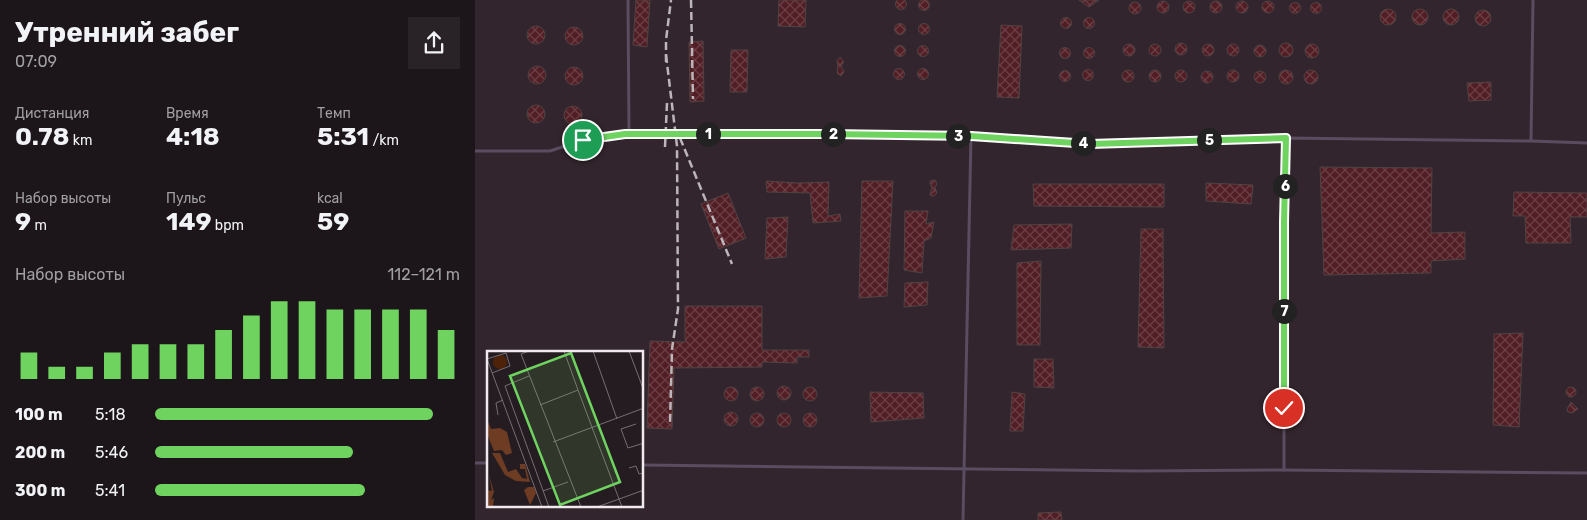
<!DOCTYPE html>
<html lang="ru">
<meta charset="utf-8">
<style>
:root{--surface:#1c1519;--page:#292226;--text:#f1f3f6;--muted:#a09fa2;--accent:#6fd360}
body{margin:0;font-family:Rubik,sans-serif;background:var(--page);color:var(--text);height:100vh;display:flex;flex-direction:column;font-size:19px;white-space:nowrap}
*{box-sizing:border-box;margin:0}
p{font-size:16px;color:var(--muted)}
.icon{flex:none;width:28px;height:28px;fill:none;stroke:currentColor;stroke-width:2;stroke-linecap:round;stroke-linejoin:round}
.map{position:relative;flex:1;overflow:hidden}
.side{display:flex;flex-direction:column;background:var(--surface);width:475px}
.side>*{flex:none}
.pin{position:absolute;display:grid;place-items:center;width:42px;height:42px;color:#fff;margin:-21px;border:2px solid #fff;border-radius:50%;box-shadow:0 1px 5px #0007}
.km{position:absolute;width:25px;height:25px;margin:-12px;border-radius:50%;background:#222;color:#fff;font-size:14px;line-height:25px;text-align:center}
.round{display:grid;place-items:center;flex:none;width:52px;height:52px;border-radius:0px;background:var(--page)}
.headline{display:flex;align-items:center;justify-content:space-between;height:85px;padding:0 15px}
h1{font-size:28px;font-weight:700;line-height:38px}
.stats{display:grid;grid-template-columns:repeat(3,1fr);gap:8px;height:85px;padding:5px 15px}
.stats div{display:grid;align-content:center}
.stats b{font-size:25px;font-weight:700}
.stats small{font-size:14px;font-weight:400}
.stats p{font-size:14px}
.chart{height:140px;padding:10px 15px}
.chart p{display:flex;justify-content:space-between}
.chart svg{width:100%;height:90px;margin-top:5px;stroke:var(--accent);stroke-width:6}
ul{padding:0 15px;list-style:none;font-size:16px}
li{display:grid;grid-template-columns:80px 60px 1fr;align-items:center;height:38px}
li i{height:12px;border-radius:6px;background:var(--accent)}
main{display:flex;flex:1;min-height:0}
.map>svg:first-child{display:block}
</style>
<main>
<section class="side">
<div class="headline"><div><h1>Утренний забег</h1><p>07:09</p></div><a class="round"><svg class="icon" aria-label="share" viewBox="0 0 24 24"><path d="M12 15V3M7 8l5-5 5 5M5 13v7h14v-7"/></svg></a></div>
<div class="stats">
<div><p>Дистанция</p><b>0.78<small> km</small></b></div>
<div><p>Время</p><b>4:18</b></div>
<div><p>Темп</p><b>5:31<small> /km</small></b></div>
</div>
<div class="stats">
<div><p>Набор высоты</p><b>9<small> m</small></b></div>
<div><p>Пульс</p><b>149<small> bpm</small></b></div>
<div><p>kcal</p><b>59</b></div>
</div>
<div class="chart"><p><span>Набор высоты</span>112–121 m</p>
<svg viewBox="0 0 160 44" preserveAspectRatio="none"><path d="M5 44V31M15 44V38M25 44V38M35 44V31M45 44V27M55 44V27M65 44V27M75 44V20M85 44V13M95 44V6M105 44V6M115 44V10M125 44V10M135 44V10M145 44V10M155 44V20"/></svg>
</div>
<ul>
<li><b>100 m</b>5:18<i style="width:91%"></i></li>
<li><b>200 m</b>5:46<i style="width:65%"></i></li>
<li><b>300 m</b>5:41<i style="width:69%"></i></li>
</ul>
</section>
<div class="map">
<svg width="1112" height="520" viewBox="0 0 1112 520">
<defs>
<pattern id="building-cross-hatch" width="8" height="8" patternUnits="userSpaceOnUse" patternTransform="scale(1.25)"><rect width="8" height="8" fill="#521e25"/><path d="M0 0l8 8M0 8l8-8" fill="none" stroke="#6b3f45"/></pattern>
</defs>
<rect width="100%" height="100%" fill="#251c21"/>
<path fill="#33252d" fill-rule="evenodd" d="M0 0H1112V520H0ZM14 352H168V506H14Z"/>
<g fill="url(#building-cross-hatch)" stroke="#4f4343">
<circle cx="426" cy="4" r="5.5"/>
<circle cx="449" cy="5" r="5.5"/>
<path d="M161 0H175L172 47 158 45Z"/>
<path d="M304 0H331L330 27 303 26Z"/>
<path d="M604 0H624L614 7Z"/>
<circle cx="767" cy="7" r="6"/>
<circle cx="741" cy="7" r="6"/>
<circle cx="793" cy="7" r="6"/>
<circle cx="714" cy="7" r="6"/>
<circle cx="688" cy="7" r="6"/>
<circle cx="660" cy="8" r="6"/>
<circle cx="841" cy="8" r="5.5"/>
<circle cx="820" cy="8" r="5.5"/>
<circle cx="945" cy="17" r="8"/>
<circle cx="913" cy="17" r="8"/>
<circle cx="976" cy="17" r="8"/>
<circle cx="1008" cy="18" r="8"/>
<circle cx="614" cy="23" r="5.5"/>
<circle cx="591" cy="23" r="5.5"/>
<circle cx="449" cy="29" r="5.5"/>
<circle cx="425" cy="29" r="5.5"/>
<path d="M526 25 547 26 544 98 522 97Z"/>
<circle cx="61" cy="35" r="9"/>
<circle cx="99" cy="36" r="9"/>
<path d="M228 41 229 101 215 102 214 42Z"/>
<circle cx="706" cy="49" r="6"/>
<circle cx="811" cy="50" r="7"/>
<circle cx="680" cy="50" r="6"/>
<circle cx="758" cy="50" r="6"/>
<circle cx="733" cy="50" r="6"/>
<circle cx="654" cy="50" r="6"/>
<circle cx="837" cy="51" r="7"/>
<circle cx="785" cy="51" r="6"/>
<circle cx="448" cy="51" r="5.5"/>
<circle cx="425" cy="51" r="5.5"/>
<circle cx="590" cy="53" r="5.5"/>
<circle cx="614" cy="53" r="5.5"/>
<path d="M256 50H273L272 92H255Z"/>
<path d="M365 57 369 62 366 66 369 72 366 76 362 73 363 67 362 61Z"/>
<circle cx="62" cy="75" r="9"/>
<circle cx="99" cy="76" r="9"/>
<circle cx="424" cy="74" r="5.5"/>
<circle cx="448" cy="74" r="5.5"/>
<circle cx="613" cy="75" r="5.5"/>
<circle cx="680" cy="76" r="6"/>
<circle cx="653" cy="76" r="6"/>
<circle cx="758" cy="76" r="6"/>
<circle cx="706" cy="76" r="6"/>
<circle cx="811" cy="77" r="7"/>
<circle cx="836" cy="77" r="7"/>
<circle cx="590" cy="76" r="5.5"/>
<circle cx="732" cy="77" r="6"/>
<circle cx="785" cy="77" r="6"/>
<path d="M1016 82V100L994 101 992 83Z"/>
<circle cx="61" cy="114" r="9"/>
<circle cx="98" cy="115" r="9"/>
<path d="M845 167 957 168 956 233 990 232V259L956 261V273L849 275Z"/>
<path d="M460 180 462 184 460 187 462 193 459 196H456L455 194 457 188 455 183V181Z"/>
<path d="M291 181 323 183 354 182 353 216 365 214 366 221 338 223 335 193 292 192Z"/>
<path d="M387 181H418L412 296 384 298Z"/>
<path d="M731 183 778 185 776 204 731 201Z"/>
<path d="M558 184H689V207L559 206Z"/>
<path d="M1039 192 1112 193V217H1095L1096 243H1051L1050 216H1038Z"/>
<path d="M253 193 271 238 244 249 226 204Z"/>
<path d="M430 211H453L451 224 459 222 456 238 449 241 447 273 429 270Z"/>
<path d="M313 217 311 257 290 259 292 218Z"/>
<path d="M597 224 596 248 536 250 539 225Z"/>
<path d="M666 229H688L689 348 663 347Z"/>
<path d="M566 261 565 345H542V263Z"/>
<path d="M453 282 452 305 429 307 430 283Z"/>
<path d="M210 306H287V350H334V357H322V363L287 362V367L199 368 197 429 172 428 175 341 210 342Z"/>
<path d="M1048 333 1044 427 1018 425 1019 334Z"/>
<path d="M559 359H578L579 388 559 387Z"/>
<circle cx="309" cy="393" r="7"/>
<circle cx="1096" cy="392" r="5"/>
<circle cx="256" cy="394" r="7"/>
<circle cx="282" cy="394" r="7"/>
<circle cx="335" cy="394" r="7"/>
<path d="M395 392 448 393 449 418 396 422Z"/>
<path d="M537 392 550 394 548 431H535Z"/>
<path d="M1096 402 1103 409 1097 413 1093 412 1092 409Z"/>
<circle cx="256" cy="419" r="7"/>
<circle cx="335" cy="420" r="7"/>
<circle cx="309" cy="420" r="7"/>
<circle cx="282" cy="420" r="7"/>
<path d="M586 512 587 520H563V513Z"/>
</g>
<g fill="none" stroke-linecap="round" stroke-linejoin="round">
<g stroke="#5a4d61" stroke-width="3">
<path d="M153 0 154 134"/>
<path d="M1056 141 1058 0"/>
<path d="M0 151H75L108 140 154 135 353 134 496 136 615 144 811 138 1056 141 1112 143"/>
<path d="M0 463H14"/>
<path d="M168 465 664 471 809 470V222L811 138"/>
<path d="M809 470 1112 473"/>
<path d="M488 520 496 136"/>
</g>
<g stroke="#bcb5b9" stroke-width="2.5" stroke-dasharray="8 4" stroke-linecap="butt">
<path d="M216 0 218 99"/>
<path d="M191 55 202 146 203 309 197 349 195 424"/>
<path d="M191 62V40L196 0"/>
<path d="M205 138 257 264"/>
<path d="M190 147 192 103"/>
</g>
</g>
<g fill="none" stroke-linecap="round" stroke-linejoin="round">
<defs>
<path id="route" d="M108 140 150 134H353L496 136 615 144 811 138 809 222V408"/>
</defs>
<use href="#route" stroke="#fff" stroke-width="10"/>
<use href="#route" stroke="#6fd360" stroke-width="6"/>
</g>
<g transform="translate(12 351)">
<rect width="156" height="156" fill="#251c21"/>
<path d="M6 11a7 7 0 1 1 14 0a7 7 0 1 1-14 0Z" fill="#4e2209"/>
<path d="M0 68 4 78 13 77 20 81 25 102 19 104 15 99 7 100 0 83ZM5 102H13L21 121 29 118 35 127 40 128 38 118H33V113H38L43 131 29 130 18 124ZM2 124 7 141 4 149 7 147 6 156H0V139L5 140ZM41 136H47L49 142 43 154 37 139Z" fill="#6d3c23"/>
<path fill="none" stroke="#766e73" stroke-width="1" d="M42 0 34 3 94 156M77 0 91 39M106 0 130 68M142 0 157 40M0 8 55 156M0 8 19 2 23 15 5 22M42 25 18 35 62 156M53 54 91 39 135 156M11 64 9 52 16 49M149 73 134 78 141 97 157 92M66 91 157 57M142 117 149 115 152 123 157 122M56 140 81 131M110 156 157 139"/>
<path fill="#6fd360" fill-opacity="0.15" stroke="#6fd360" stroke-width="2.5" d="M84 2 133 131 73 154 23 25Z"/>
<rect width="156" height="156" fill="none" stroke="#f0e9ed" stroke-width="2.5"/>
</g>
</svg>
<div class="pin" style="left:108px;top:140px;background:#1e9e55"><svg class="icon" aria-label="arrive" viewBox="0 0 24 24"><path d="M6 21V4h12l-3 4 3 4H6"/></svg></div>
<div class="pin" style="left:809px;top:408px;background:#d93025"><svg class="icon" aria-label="check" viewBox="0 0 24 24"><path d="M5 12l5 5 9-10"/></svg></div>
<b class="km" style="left:233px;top:134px">1</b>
<b class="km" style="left:358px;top:134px">2</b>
<b class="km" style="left:483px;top:136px">3</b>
<b class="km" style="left:608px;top:143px">4</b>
<b class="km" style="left:734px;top:140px">5</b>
<b class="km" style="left:810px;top:186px">6</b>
<b class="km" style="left:809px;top:311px">7</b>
</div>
</main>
